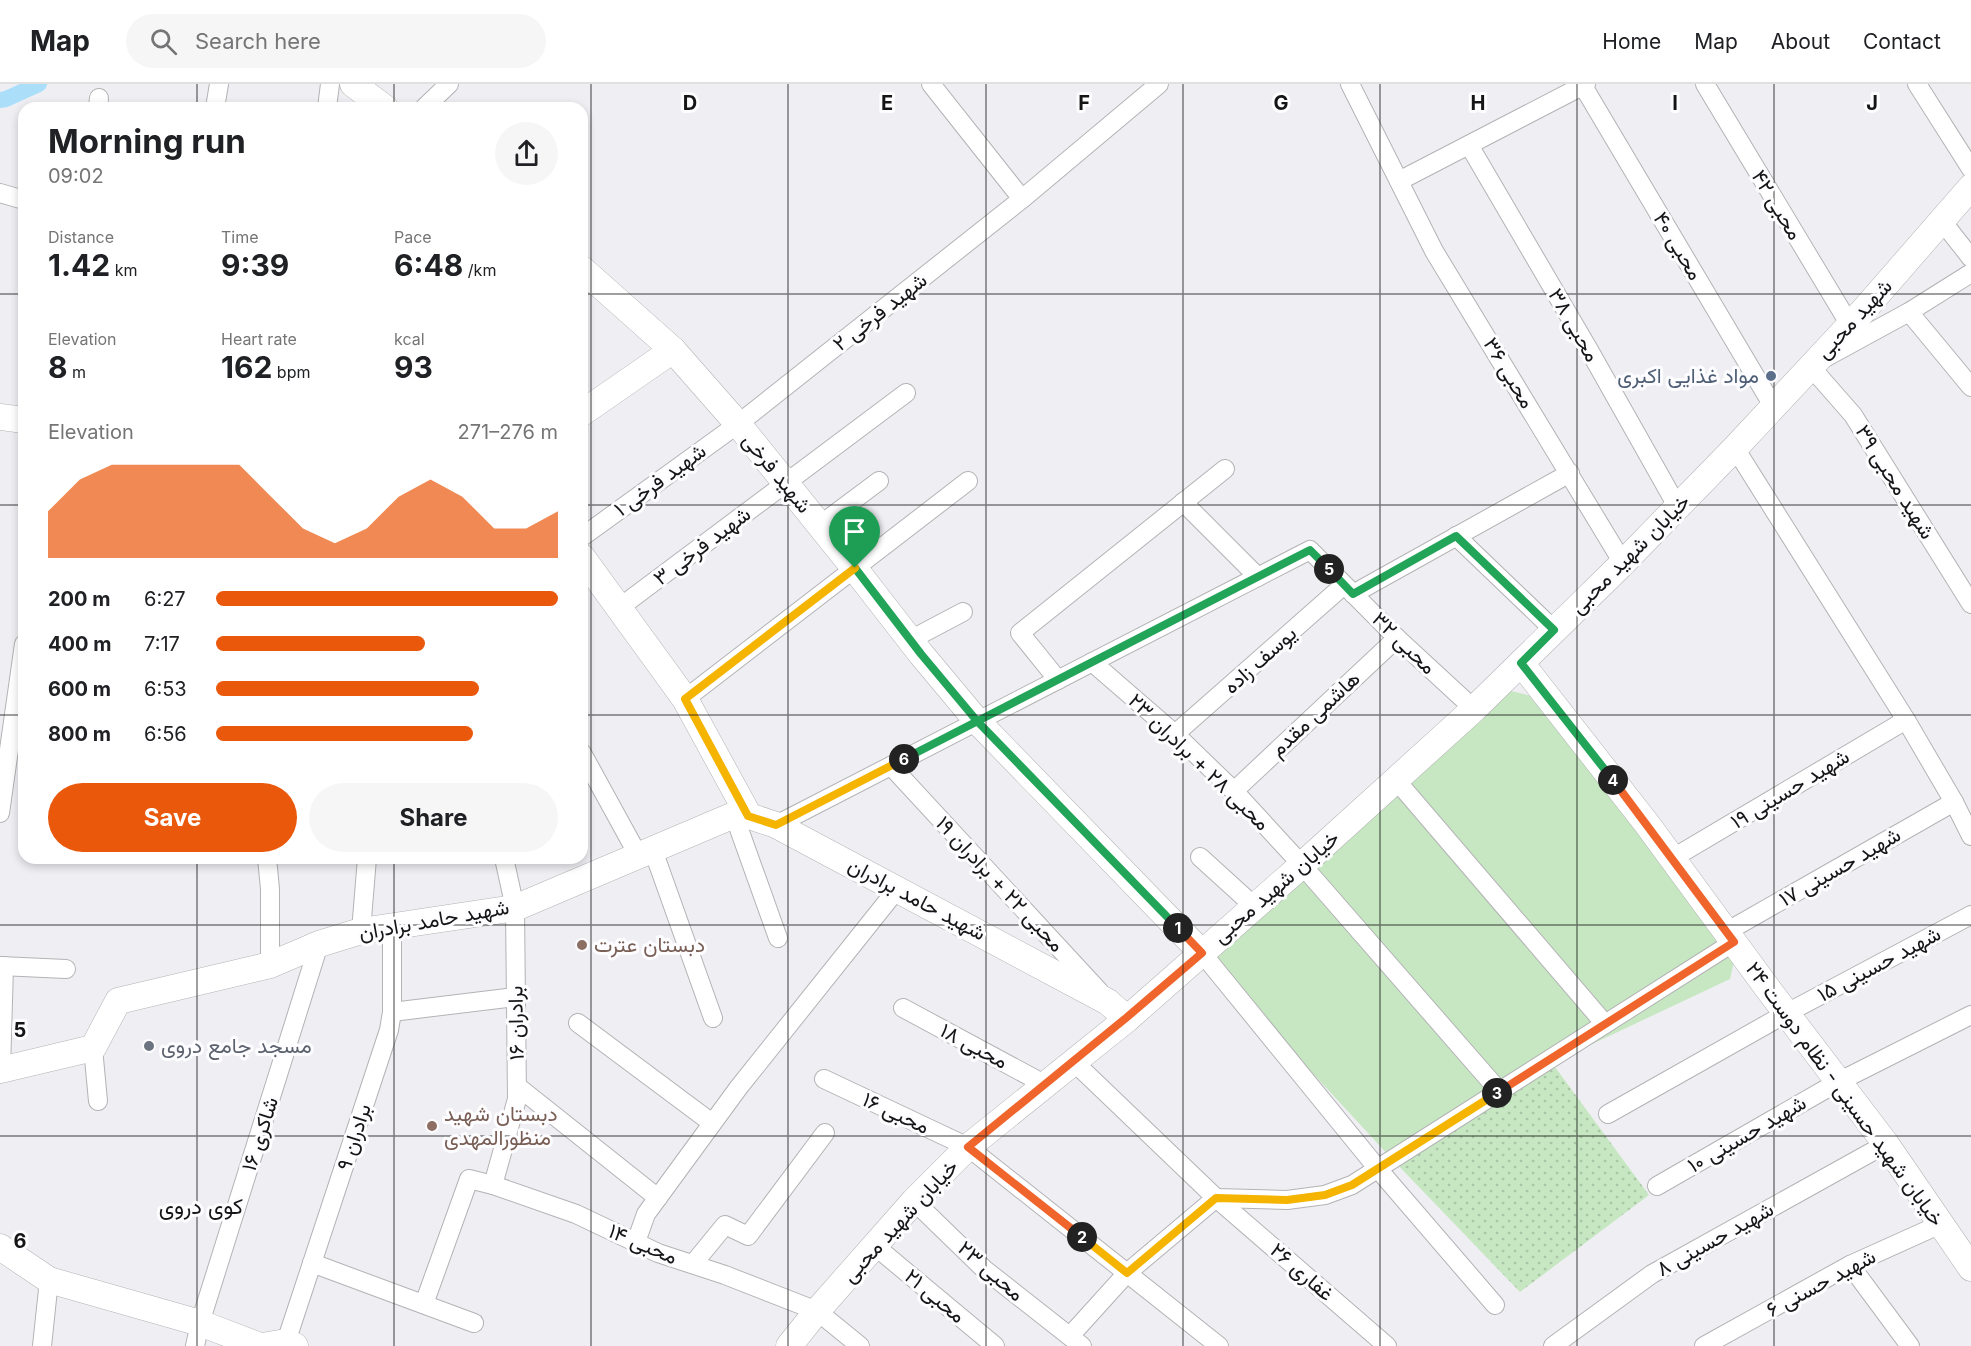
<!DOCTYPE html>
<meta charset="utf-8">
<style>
:root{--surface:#fff;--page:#f6f6f6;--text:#202124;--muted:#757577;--line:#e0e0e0;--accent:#ea580c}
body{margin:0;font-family:Inter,Vazirmatn,sans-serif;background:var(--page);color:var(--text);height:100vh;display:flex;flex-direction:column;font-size:22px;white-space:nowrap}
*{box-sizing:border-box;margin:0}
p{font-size:20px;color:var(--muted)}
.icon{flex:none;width:33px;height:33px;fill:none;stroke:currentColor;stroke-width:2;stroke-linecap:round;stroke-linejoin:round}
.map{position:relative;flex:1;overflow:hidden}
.sheet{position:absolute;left:18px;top:18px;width:570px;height:762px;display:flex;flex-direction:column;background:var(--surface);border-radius:18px;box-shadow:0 3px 9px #0003}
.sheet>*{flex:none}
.pin{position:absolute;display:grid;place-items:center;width:51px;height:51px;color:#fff;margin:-62px -26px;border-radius:50% 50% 50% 0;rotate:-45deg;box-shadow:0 0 6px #0007}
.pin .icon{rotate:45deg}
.km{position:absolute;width:30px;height:30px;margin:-15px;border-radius:50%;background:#222;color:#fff;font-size:16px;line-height:30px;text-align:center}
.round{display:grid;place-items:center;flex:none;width:63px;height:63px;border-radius:32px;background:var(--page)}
.headline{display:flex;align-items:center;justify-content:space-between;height:102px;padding:0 30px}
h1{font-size:33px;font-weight:700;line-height:45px}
.figures{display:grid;grid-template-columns:repeat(3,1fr);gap:9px;height:102px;padding:6px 30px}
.figures div{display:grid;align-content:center}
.figures b{font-size:30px;font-weight:700}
.figures small{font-size:16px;font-weight:400}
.figures p{font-size:16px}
.chart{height:168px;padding:12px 30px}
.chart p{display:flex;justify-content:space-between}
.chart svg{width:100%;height:108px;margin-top:6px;fill:var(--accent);opacity:.7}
.cta{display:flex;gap:12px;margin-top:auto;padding:12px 30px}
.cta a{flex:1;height:69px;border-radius:36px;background:var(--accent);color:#fff;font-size:24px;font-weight:700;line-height:69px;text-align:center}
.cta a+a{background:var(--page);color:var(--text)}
ul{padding:0 30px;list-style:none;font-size:20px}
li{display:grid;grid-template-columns:96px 72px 1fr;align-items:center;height:45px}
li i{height:15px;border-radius:8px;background:var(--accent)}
header{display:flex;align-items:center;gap:36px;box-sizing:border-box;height:84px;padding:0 30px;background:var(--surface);border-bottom:2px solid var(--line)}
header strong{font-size:28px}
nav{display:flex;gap:33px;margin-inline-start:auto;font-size:21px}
.search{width:420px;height:54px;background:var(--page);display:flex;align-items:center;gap:15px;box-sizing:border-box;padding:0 21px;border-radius:33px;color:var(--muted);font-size:22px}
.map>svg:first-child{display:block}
</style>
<header>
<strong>Map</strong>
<div class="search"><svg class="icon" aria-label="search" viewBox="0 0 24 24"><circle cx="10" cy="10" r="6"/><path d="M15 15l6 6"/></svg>Search here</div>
<nav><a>Home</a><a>Map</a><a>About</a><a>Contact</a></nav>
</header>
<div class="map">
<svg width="1971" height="1262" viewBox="0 0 1971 1262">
<defs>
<pattern id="grass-dots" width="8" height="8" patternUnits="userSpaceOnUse" patternTransform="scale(1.5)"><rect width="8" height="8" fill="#c6e7c1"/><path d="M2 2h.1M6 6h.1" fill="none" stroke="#a9c5a5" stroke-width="1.8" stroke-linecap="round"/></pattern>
</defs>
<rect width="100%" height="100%" fill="#efeff3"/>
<path fill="url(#grass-dots)" d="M1552 979 1649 1111 1520 1208 1392 1075Z"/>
<path fill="#c6e7c1" d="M1511 607 1540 614 1735 873 1730 895 1552 979 1392 1075 1211 879Z"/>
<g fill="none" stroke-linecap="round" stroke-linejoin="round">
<path stroke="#aadef9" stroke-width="16" d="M0 16 6 15 39 0"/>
<defs>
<g id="street">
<path d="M931 0 1022 115"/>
<path d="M1350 0 1434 167 1623 479"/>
<path d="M1705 0 1850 241"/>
<path d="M1917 0 1971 85"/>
<path d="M1583 2 1773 322"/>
<path d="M98 24 99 14"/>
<path d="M215 24 219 0"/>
<path d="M327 24 330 0"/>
<path d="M424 24 449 0"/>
<path d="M1469 61 1589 266 1677 422"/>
<path d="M1399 97 1586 0"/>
<path d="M0 109 24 116"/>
<path d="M1942 137 1971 174"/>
<path d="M1971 189 1909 228 1810 282 1853 331 1971 520"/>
<path d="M1909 228 1971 303"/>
<path d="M1735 364 1906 636 1954 718 1971 752"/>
<path d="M1183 418 1258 493"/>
<path d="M820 441 879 397"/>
<path d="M1456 452 1554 546"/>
<path d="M582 453 738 340 1022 115 1159 0"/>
<path d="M1353 510 1570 389"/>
<path d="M619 524 906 309"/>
<path d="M910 556 963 528"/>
<path d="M1092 578 1175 650 1234 707 1302 781 1500 1008"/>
<path d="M1058 596 1020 549 1225 385"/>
<path d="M685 615 968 397"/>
<path d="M1175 650 1344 501"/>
<path d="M582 669 638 771"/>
<path d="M891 682 1099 907"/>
<path d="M1396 696 1605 940"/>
<path d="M1234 707 1397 554"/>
<path d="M0 729 24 560"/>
<path d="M734 731 778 854"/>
<path d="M776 741 1310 466 1397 554 1474 625"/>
<path d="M653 766 713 934"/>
<path d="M1200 773 1255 823"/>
<path d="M267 774 270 805V881"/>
<path d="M1673 774 1906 636"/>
<path d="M361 847 367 774"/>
<path d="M1726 848 1954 718"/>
<path d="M1202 869 1378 1085 1495 1221"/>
<path d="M0 882 66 885"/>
<path d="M903 924 1046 1001"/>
<path d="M392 928 515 913"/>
<path d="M578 939 712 1039"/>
<path d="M93 964 98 1017"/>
<path d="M1074 978 1216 1114 1387 1262"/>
<path d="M1 986 4 882"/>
<path d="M824 995 968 1063 1219 1262"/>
<path d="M517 1002 658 1114"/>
<path d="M1608 1030 1787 929 1971 831"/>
<path d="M493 1101 517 1015 515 824 504 774"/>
<path d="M1657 1102 1838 998 1971 931"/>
<path d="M914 1117 984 1185 1082 1262"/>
<path d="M636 1158 646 1130 739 1003 898 804"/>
<path d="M875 1162 995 1262"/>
<path d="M312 1179 474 1239"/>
<path d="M693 1180 725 1141 748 1152 825 1049"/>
<path d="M1850 1181 1910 1262"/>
<path d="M424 1220 469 1095 493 1101 576 1130 658 1169 725 1191 817 1227 860 1262"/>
<path d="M1070 1252 1127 1189 1216 1114 1287 1116 1325 1111 1352 1101 1734 858"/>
<path d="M286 1258 389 946 392 928V843"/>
<path d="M42 1262 49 1196"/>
<path d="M195 1262 200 1239 319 860"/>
<path d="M1553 1262 1652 1190 1886 1060"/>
<path d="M1704 1262 1850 1181 1941 1140"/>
</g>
<g id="secondary">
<path d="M353 0 385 24"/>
<path d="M582 185 673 266 738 340 855 485 921 570 977 637 1202 869"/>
<path d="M582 329 673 266"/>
<path d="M0 333 24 336"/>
<path d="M582 473 685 615 749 732"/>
<path d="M1521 579 1647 740 1771 909 1886 1060 1971 1184"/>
<path d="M0 986 93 964 118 917 270 881 319 860 361 847 515 824 734 731 749 732 776 741 1108 918 1127 935"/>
<path d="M0 1163 49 1196 200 1239 260 1262"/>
<path d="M262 1262 286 1258 295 1262"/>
<path d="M789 1262 817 1227 914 1117 968 1063 1127 935 1302 781 1474 625 1521 579 1623 479 1735 364 1863 227 1971 103"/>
</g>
</defs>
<use href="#street" stroke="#b3b3b6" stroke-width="20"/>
<use href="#secondary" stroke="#b3b3b6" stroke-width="27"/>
<use href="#street" stroke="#fff" stroke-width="18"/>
<use href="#secondary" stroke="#fff" stroke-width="26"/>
</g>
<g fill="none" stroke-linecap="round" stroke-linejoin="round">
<defs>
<path id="split-1" d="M855 484 921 570 977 637 1178 844"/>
<path id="split-2" d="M1082 1153 968 1063 1126 934 1202 869 1178 844"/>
<path id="split-3" d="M1082 1153 1127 1189 1216 1114 1287 1116 1325 1111 1352 1101 1497 1009"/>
<path id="split-4" d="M1497 1009 1734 858 1613 696"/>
<path id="split-5" d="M1329 485 1353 510 1456 452 1554 546 1521 579 1613 696"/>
<path id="split-6" d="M904 675 1310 466 1329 485"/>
<path id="split-7" d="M855 484 685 615 748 732 776 741 904 675"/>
</defs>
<use href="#split-1" stroke="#fff" stroke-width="12"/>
<use href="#split-2" stroke="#fff" stroke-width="12"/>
<use href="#split-3" stroke="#fff" stroke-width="12"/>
<use href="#split-4" stroke="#fff" stroke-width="12"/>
<use href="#split-5" stroke="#fff" stroke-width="12"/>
<use href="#split-6" stroke="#fff" stroke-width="12"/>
<use href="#split-7" stroke="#fff" stroke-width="12"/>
<use href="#split-1" stroke="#22a559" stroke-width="8"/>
<use href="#split-2" stroke="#f0652b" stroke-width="8"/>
<use href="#split-3" stroke="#f5b400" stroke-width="8"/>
<use href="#split-4" stroke="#f0652b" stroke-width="8"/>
<use href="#split-5" stroke="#22a559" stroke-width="8"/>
<use href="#split-6" stroke="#22a559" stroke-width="8"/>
<use href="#split-7" stroke="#f5b400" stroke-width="8"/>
</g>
<path fill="none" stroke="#151516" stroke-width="1.5" stroke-opacity="0.55" d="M197 0V24M394 0V24M591 0V1262M788 0V1262M986 0V1262M1183 0V1262M1380 0V1262M1577 0V1262M1774 0V1262M0 210H24M582 210H1971M0 421H24M582 421H1971M0 631H24M582 631H1971M197 774V1262M394 774V1262M0 841H1971M0 1052H1971"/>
<circle fill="#5c6f8a" stroke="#fdfdff" stroke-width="2" cx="1771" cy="292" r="6"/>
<g fill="#8d6e63" stroke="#fdfdff" stroke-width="2">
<circle cx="582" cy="861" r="6"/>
<circle cx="432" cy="1042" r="6"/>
</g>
<circle fill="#6b7280" stroke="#fdfdff" stroke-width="2" cx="149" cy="962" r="6"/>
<g text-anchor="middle" stroke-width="6" stroke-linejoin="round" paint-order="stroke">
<g font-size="21" fill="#151516" stroke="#fdfdff">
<text transform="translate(1777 121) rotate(59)" y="7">محبی ۴۲</text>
<text transform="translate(1678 162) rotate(59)" y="7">محبی ۴۰</text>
<text transform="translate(880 228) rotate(-38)" y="7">شهید فرخی ۲</text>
<text transform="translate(1854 235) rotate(-47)" y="7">شهید محبی</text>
<text transform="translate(1574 241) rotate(60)" y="7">محبی ۳۸</text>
<text transform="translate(1509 289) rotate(59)" y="7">محبی ۳۶</text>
<text transform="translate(777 389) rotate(51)" y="7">شهید فرخی</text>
<text transform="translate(660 396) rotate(-36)" y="7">شهید فرخی ۱</text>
<text transform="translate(1895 398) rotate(58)" y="7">شهید محبی ۳۹</text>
<text transform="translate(702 462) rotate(-37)" y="7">شهید فرخی ۳</text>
<text transform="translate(1630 470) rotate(-45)" y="7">خیابان شهید محبی</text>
<text transform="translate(1404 559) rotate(44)" y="7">محبی ۳۲</text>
<text transform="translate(1260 576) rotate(-42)" y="7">یوسف زاده</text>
<text transform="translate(1315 630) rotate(-43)" y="7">هاشمی مقدم</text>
<text transform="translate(1199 678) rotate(44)" y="7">محبی ۲۸ + برادران ۲۳</text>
<text transform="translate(1790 705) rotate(-31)" y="7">شهید حسینی ۱۹</text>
<text transform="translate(1840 783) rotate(-30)" y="7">شهید حسینی ۱۷</text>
<text transform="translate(1000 800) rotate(47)" y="7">محبی ۲۲ + برادران ۱۹</text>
<text transform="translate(1276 803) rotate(-41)" y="7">خیابان شهید محبی</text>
<text transform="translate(917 815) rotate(28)" y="7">شهید حامد برادران</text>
<text transform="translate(434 836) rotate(-10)" y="7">شهید حامد برادران</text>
<text transform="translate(1879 880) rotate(-28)" y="7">شهید حسینی ۱۵</text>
<text transform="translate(516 939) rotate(-91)" y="7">برادران ۱۶</text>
<text transform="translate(974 962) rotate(28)" y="7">محبی ۱۸</text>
<text transform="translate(1845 1010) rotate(54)" y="7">خیابان شهید حسینی - نظام دوست ۲۴</text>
<text transform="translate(896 1029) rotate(25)" y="7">محبی ۱۶</text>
<text transform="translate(260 1050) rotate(-72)" y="7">شاکری ۱۶</text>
<text transform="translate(1747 1050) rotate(-30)" y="7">شهید حسینی ۱۰</text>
<text transform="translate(354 1053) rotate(-72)" y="7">برادران ۹</text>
<text transform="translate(900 1137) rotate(-47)" y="7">خیابان شهید محبی</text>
<text transform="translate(1715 1155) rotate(-29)" y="7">شهید حسینی ۸</text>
<text transform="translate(643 1160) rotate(23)" y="7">محبی ۱۴</text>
<text transform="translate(991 1187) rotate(41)" y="7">محبی ۲۳</text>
<text transform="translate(1302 1188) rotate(41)" y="7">غفاری ۲۶</text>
<text transform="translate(1821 1199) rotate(-28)" y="7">شهید حسنی ۶</text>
<text transform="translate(935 1212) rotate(40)" y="7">محبی ۲۱</text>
</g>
<g font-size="21" fill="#4e5e75" stroke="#fdfdff" text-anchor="end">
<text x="1759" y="299">مواد غذایی اکبری</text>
</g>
<g font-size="21" fill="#785e54" stroke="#fdfdff" text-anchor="start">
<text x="594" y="868">دبستان عترت</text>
<text x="444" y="1037">دبستان شهید<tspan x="444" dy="24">منظورالمهدی</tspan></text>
</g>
<g font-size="21" fill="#5b616d" stroke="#fdfdff" text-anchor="start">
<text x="161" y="969">مسجد جامع دروی</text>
</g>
<g font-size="22" fill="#151516" stroke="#fdfdff">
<text x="201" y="1130">کوی دروی</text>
</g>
</g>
<g font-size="20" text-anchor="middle" font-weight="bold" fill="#151516" stroke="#fdfdff" stroke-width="6" stroke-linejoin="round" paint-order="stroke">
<text x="690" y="26">D</text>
<text x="887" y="26">E</text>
<text x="1084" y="26">F</text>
<text x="1281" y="26">G</text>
<text x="1478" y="26">H</text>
<text x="1675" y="26">I</text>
<text x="1872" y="26">J</text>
<text x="20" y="953">5</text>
<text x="20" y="1164">6</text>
</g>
</svg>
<div class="pin" style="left:855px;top:484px;background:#1e9e55"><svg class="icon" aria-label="arrive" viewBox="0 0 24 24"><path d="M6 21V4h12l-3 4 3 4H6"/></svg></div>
<b class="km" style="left:1178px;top:844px">1</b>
<b class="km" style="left:1082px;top:1153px">2</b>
<b class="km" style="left:1497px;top:1009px">3</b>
<b class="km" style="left:1613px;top:696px">4</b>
<b class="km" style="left:1329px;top:485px">5</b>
<b class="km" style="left:904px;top:675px">6</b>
<section class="sheet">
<div class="headline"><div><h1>Morning run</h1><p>09:02</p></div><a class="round"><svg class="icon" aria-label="share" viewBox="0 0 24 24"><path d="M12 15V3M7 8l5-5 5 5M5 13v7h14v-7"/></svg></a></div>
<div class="figures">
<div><p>Distance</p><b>1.42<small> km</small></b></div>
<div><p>Time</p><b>9:39</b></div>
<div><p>Pace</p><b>6:48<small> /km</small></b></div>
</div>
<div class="figures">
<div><p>Elevation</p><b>8<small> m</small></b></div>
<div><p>Heart rate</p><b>162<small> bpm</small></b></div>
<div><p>kcal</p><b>93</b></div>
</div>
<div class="chart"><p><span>Elevation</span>271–276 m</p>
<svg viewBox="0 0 160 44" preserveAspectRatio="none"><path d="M0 44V25L10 12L20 6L30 6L40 6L50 6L60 6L70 19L80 32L90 38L100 32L110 19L120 12L130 19L140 32L150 32L160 25V44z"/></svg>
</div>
<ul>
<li><b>200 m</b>6:27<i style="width:100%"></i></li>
<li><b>400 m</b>7:17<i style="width:61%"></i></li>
<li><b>600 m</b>6:53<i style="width:77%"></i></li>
<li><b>800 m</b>6:56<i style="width:75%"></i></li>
</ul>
<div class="cta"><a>Save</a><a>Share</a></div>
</section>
</div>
